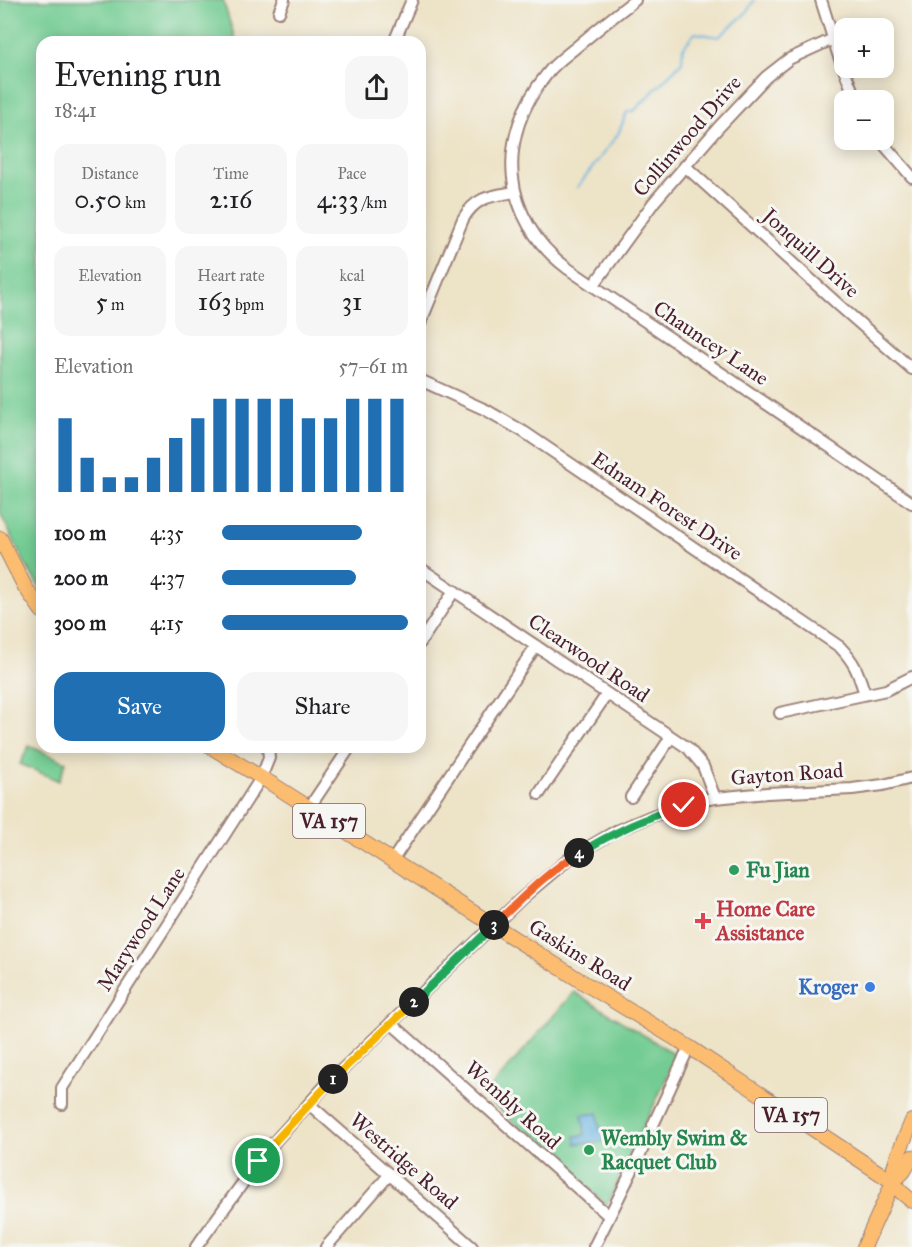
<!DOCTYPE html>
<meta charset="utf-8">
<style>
:root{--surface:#fff;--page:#f6f6f6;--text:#202124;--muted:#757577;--accent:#1f6fb2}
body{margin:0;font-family:"IM FELL Great Primer",serif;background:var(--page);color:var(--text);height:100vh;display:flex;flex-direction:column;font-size:22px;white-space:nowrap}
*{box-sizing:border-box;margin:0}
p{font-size:20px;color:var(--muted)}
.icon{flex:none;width:33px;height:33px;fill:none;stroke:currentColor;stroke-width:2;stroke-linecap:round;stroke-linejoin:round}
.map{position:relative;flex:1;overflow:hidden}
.side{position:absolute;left:36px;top:36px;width:390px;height:717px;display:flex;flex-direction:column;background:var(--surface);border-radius:18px;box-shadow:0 3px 15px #0003}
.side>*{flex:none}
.fabs{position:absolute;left:834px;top:18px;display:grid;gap:12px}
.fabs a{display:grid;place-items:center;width:60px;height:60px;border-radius:12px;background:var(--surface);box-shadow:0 3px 15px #0003;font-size:30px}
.pin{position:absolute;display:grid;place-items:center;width:51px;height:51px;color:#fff;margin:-26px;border:3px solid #fff;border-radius:50%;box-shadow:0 2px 6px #0007}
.km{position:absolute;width:30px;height:30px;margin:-15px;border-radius:50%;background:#222;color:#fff;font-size:16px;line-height:30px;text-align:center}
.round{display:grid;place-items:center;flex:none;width:63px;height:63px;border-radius:18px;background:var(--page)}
.head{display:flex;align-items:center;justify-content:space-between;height:102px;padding:0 18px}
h1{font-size:33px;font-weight:600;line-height:45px}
.figures{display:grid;grid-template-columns:repeat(3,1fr);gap:9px;height:102px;padding:6px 18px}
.figures div{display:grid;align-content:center;border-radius:15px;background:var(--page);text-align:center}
.figures b{font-size:26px;font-weight:600}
.figures small{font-size:16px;font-weight:400}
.figures p{font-size:16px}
.chart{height:168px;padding:12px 18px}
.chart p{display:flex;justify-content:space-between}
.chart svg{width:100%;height:108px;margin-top:6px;stroke:var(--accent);stroke-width:6}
.button{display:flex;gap:12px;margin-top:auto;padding:12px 18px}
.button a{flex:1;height:69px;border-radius:18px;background:var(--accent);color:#fff;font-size:24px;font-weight:600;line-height:69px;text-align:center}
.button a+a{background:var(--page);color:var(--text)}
ul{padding:0 18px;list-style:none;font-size:20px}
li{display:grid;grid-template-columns:96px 72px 1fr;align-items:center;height:45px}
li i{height:15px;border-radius:8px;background:var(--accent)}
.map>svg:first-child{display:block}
</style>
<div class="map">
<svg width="912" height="1247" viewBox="0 0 912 1247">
<rect width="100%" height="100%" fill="#f6f6f2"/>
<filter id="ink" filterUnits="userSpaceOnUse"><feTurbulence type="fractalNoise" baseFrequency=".0167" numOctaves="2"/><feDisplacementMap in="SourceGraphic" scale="12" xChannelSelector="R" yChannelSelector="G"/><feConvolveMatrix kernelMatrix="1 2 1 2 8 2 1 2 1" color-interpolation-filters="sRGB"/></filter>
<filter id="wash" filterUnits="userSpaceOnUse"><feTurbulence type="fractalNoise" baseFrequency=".008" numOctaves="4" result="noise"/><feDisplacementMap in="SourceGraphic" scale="24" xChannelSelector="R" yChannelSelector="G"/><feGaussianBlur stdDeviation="1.35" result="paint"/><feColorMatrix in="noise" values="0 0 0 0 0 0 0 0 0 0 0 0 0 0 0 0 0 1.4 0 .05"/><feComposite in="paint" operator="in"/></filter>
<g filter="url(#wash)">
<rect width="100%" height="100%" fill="#ede3c7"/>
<g fill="#73cc93" stroke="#5e765f" stroke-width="1.5">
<path d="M0 0H223L236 42H42V592L26 565 0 513Z"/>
<path d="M29 746 66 762 59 781 20 764Z"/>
<path d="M574 992 676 1055 675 1060 607 1205 484 1096Z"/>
</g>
<path fill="#68b3e1" stroke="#596986" stroke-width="1.5" d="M598 1113 600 1130 610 1129 612 1140 576 1144 575 1136 585 1135 582 1115Z"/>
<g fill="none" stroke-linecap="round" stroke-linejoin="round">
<path stroke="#68b3e1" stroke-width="2" d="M577 188 618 134 627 112 635 110 682 62 683 48 695 33 719 37 747 12 754 0"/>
</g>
</g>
<g filter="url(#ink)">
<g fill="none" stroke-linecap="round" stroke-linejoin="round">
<defs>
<g id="minor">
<path d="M635 0C614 16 594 32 574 49 564 57 554 64 547 74 495 137 501 218 567 268L912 503"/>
<path d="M821 0 838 54 856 100"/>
<path d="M279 12 284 0"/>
<path d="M394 42 412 0"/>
<path d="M880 140 912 177"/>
<path d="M685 166 841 307 912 369"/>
<path d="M593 286 654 202 718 128 766 77 789 59 833 39"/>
<path d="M420 324 463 219C476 196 492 196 515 192"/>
<path d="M420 380 486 410 524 432 840 647C856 664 858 673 865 694"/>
<path d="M420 568 688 748 703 766 715 798"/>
<path d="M420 643 454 591"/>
<path d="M780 713 886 690 912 677"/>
<path d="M539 794 607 694"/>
<path d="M631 797 671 737"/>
<path d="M309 808 350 747"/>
<path d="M392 861 536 646"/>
<path d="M391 1023 609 1216"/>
<path d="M62 1104V1088L261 778 269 758 268 747"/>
<path d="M309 1104 472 1247"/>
<path d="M653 1125 689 1047"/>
<path d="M196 1247 258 1162 277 1139 326 1085 521 899 570 858 616 831 652 816 697 801 715 798 767 793 852 789 883 785 912 778"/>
<path d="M326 1247 390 1174"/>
<path d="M594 1247 618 1199 644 1146"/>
</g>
<g id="major">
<path d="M0 538 25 587 42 611"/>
<path d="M211 747 272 784 581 981 689 1047 893 1182 901 1192 912 1201"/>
<path d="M893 1182 904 1171 912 1157"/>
<path d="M864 1247 893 1182 894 1167 899 1152 912 1121"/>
</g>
</defs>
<use href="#minor" stroke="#9c8179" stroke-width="14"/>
<use href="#major" stroke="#9c8179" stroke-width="16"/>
<use href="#minor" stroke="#fff" stroke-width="10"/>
<use href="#major" stroke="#fcbd6f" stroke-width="14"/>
</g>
</g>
<g fill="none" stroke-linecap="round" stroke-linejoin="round" filter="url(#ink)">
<defs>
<path id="split-1" d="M258 1161 277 1139 333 1079"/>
<path id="split-2" d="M333 1079 414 1002"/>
<path id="split-3" d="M414 1002 494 925"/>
<path id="split-4" d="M494 925C521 899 547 872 579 853"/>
<path id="split-5" d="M579 853C612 833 647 817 684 805"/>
</defs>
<use href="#split-1" stroke="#fff" stroke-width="12"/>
<use href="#split-2" stroke="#fff" stroke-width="12"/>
<use href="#split-3" stroke="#fff" stroke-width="12"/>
<use href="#split-4" stroke="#fff" stroke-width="12"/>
<use href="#split-5" stroke="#fff" stroke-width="12"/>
<use href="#split-1" stroke="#f5b400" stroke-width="8"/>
<use href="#split-2" stroke="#f5b400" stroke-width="8"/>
<use href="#split-3" stroke="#22a559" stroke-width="8"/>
<use href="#split-4" stroke="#f0652b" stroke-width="8"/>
<use href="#split-5" stroke="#22a559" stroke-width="8"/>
</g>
<g fill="#2e9e5b" stroke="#f6f6f2" stroke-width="2">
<circle cx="734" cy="870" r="6"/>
<circle cx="589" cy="1150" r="6"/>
</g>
<path fill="#e0444e" stroke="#f6f6f2" stroke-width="2" d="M700 912h6v6h6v6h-6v6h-6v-6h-6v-6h6z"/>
<circle fill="#3f7fe0" stroke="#f6f6f2" stroke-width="2" cx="870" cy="987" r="6"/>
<g text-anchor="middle" stroke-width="6" stroke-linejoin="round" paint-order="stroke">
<g fill="#f6f6f2" stroke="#7e6067" stroke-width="1.5">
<rect x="293" y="804" width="72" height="34" rx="4.5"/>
<rect x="755" y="1098" width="72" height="34" rx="4.5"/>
</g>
<g font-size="20" font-weight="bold" fill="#4a1f2b">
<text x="329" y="828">VA 157</text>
<text x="791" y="1122">VA 157</text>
</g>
<g font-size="21" fill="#4a1f2b" stroke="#f6f6f2">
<text transform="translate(687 136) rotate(-49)" y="7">Collinwood Drive</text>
<text transform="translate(811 253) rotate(42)" y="7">Jonquill Drive</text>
<text transform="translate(711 343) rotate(34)" y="7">Chauncey Lane</text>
<text transform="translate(667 506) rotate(34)" y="7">Ednam Forest Drive</text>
<text transform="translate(589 658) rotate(34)" y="7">Clearwood Road</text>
<text transform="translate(787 774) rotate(-4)" y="7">Gayton Road</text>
<text transform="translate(141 929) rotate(-57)" y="7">Marywood Lane</text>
<text transform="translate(580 955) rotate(32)" y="7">Gaskins Road</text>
<text transform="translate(513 1105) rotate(42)" y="7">Wembly Road</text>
<text transform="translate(404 1161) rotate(41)" y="7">Westridge Road</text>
</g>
<g font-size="21" font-weight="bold" fill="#27864d" stroke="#f6f6f2" text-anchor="start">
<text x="746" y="877">Fu Jian</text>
<text x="601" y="1145">Wembly Swim &amp;<tspan x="601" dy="24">Racquet Club</tspan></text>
</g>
<g font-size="21" font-weight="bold" fill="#be3a42" stroke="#f6f6f2" text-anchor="start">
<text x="716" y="916">Home Care<tspan x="716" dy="24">Assistance</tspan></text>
</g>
<g font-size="21" font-weight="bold" fill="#366cbe" stroke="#f6f6f2" text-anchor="end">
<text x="858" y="994">Kroger</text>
</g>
</g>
</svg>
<div class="fabs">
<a>+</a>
<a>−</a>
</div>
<div class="pin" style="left:258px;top:1161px;background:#1e9e55"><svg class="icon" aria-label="arrive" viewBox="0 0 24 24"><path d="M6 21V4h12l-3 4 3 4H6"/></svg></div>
<div class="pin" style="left:684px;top:805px;background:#d93025"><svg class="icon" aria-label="check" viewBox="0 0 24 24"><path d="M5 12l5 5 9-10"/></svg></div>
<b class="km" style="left:333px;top:1079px">1</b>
<b class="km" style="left:414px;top:1002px">2</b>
<b class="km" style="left:494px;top:925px">3</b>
<b class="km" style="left:579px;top:853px">4</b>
<section class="side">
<div class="head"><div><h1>Evening run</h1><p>18:41</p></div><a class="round"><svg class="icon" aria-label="share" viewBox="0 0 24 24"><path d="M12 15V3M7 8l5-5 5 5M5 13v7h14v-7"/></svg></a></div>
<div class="figures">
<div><p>Distance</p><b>0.50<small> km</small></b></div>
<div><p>Time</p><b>2:16</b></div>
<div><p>Pace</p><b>4:33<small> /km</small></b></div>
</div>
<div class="figures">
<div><p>Elevation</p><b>5<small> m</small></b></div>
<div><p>Heart rate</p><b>163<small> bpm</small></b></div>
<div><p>kcal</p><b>31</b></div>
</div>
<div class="chart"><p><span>Elevation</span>57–61 m</p>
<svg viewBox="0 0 160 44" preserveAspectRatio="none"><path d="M5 44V14M15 44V30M25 44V38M35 44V38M45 44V30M55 44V22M65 44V14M75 44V6M85 44V6M95 44V6M105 44V6M115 44V14M125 44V14M135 44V6M145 44V6M155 44V6"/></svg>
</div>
<ul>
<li><b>100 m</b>4:35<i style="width:75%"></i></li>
<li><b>200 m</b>4:37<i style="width:72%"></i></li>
<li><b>300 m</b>4:15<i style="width:100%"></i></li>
</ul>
<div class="button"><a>Save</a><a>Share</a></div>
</section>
</div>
